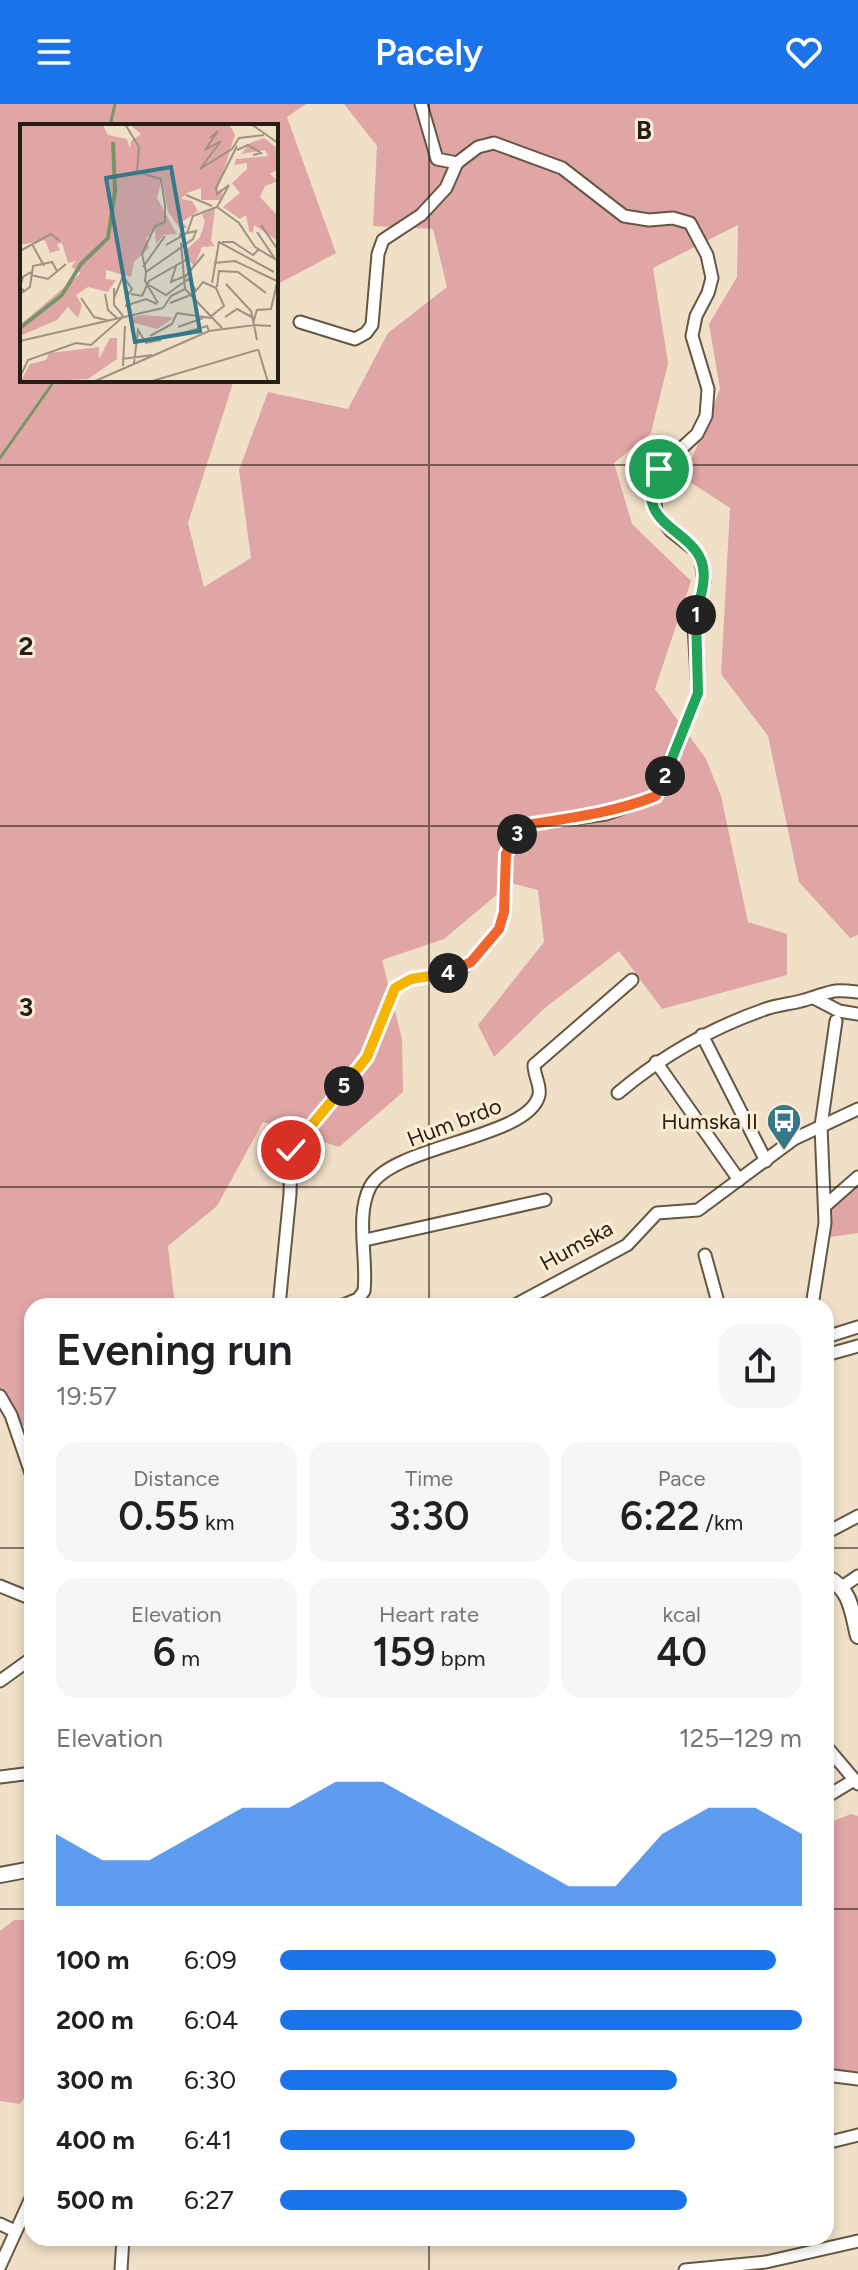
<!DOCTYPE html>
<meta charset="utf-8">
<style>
:root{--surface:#fff;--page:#f6f6f6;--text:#202124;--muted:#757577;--accent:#1a73e8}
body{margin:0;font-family:Figtree,sans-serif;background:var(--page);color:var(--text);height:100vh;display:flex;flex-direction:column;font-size:30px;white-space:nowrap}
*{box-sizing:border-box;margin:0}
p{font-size:26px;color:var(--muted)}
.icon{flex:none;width:44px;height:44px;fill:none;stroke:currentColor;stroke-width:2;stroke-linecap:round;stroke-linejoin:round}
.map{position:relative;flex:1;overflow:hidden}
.side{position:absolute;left:24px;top:1194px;width:810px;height:948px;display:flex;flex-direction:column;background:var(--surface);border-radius:24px;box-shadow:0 4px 12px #0003}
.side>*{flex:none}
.pin{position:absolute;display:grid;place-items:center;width:68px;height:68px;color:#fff;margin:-34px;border:4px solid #fff;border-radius:50%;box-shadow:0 2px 8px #0007}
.km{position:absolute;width:40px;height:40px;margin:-20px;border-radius:50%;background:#222;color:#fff;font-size:22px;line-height:40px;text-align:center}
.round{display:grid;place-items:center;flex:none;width:84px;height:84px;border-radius:24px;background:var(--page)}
.headline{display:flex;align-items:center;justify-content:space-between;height:136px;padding:0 32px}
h1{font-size:44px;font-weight:600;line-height:60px}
.stats{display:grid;grid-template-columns:repeat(3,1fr);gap:12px;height:136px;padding:8px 32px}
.stats div{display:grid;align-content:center;border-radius:20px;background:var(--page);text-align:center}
.stats b{font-size:40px;font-weight:600}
.stats small{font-size:22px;font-weight:400}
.stats p{font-size:22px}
.chart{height:224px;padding:16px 32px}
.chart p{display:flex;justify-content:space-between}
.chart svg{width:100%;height:144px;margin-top:8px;fill:var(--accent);opacity:.7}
ul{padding:0 32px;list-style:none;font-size:26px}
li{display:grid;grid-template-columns:128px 96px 1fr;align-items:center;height:60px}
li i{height:20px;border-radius:10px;background:var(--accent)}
header{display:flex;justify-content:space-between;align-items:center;height:104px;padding:0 32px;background:var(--accent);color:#fff;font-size:36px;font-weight:600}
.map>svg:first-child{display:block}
</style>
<header><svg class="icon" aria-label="menu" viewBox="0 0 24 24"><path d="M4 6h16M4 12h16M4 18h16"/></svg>Pacely<svg class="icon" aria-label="heart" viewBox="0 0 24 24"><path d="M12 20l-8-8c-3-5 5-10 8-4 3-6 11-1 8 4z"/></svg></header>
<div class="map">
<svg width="858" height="2166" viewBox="0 0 858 2166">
<rect width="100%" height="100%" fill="#f0e0c8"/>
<g fill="#e0a6a5">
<path d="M0 0H306L287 13 336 149 276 181V22H22V276H234L188 419 204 483 251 454 239 366 268 288 348 305 388 229 447 183 433 125 373 122 377 42 344 0H858V831L850 834 799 778 768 632 721 570 730 404 684 374 720 285 709 220 737 173 738 121 653 164 668 259 651 329 614 359 632 420 691 477 655 585 706 655 721 692 748 818 787 830V871L662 905 619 847 545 904 494 953 478 921 544 838 538 786 511 779 444 835 382 856 402 935 403 988 339 1043 263 1018 217 1102 168 1142 175 1202H32V1332L0 1295Z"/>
<path d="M858 1079V1129L824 1134C825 1107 835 1091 858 1079Z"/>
<path d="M851 1710 858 1712V1968L826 1966V1720Z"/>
<path d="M14 1816H32V1983L20 2000 0 1997V1827Z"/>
</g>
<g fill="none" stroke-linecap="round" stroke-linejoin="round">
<g stroke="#789566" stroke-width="3">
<path d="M110 22 115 0"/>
<path d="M0 354 55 276"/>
</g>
<defs>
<g id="minor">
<path d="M300 218 355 235 366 229 372 221 378 150 383 136 421 111 446 84 457 59"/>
<path d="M814 894 839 907 858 910"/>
<path d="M702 931 766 1057"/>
<path d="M656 958 739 1076"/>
<path d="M618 989C662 952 709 925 763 906 778 900 795 900 811 894 833 887 832 885 858 888"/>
<path d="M825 1102 858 1073"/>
<path d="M365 1136 545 1096"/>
<path d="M705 1151 719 1202"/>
<path d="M279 1202 290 1090 291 1046 367 953 395 884 411 875 459 866 471 858 499 825 504 808 506 750 512 735 526 721 606 710 656 692 698 589 694 522 704 478 701 456 695 446 671 427 656 408 653 375 659 365 697 330 706 312 708 285 692 232 696 212 708 189 712 174 707 151 690 119 673 114 649 116 624 112 562 64 494 39 478 43 457 59 437 55 421 0"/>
<path d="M341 1202 358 1195 364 1187C368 1156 355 1112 370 1083 391 1041 529 1035 539 991 541 981 534 972 534 961L632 876"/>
<path d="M513 1202 627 1141 657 1109 698 1106 794 1035 858 1005"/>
<path d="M812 1202 825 1119 821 1022 836 917"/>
<path d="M826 1233 858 1223"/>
<path d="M826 1251 858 1242"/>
<path d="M0 1292 11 1311 32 1372"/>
<path d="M826 1429 858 1412"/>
<path d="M0 1482 32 1495"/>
<path d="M842 1483 858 1472"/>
<path d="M0 1577 32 1554"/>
<path d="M826 1642 858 1680"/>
<path d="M0 1673 32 1669"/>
<path d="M826 1693 854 1676"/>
<path d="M826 1971 858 1975"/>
<path d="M826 2039 858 2031"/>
<path d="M0 2120 15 2127"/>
<path d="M0 2162 32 2092"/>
<path d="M121 2166 123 2134"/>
<path d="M685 2166 766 2158 858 2137"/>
</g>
<g id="tertiary">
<path d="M826 1473C851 1484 852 1508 858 1532"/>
<path d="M0 1771 32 1765"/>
</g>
</defs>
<use href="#minor" stroke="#655742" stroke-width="15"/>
<use href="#tertiary" stroke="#655742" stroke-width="18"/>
<use href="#minor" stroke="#fff" stroke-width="11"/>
<use href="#tertiary" stroke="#fff" stroke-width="14"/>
</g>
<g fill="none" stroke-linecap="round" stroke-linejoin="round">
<defs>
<path id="split-1" d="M659 365C630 418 689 424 701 456 708 473 700 494 696 511"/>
<path id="split-2" d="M665 672 698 589 696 511"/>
<path id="split-3" d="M517 730 526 721C571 714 613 709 656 692L665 672"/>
<path id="split-4" d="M448 869 471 858 499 825 504 808 506 750 517 730"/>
<path id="split-5" d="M344 982 367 953 395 884 411 875 448 869"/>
<path id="split-6" d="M291 1046 344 982"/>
</defs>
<use href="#split-1" stroke="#fff" stroke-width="16"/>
<use href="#split-2" stroke="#fff" stroke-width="16"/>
<use href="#split-3" stroke="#fff" stroke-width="16"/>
<use href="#split-4" stroke="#fff" stroke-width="16"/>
<use href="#split-5" stroke="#fff" stroke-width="16"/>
<use href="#split-6" stroke="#fff" stroke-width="16"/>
<use href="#split-1" stroke="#22a559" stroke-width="10"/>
<use href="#split-2" stroke="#22a559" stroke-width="10"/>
<use href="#split-3" stroke="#f0652b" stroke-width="10"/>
<use href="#split-4" stroke="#f0652b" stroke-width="10"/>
<use href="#split-5" stroke="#f5b400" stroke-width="10"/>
<use href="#split-6" stroke="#f5b400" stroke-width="10"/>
</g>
<path fill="none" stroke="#241e16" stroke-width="2" stroke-opacity="0.55" d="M429 0V1202M0 361H858M0 722H858M0 1083H858M0 1444H32M826 1444H858M0 1805H32M826 1805H858M429 2134V2166"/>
<defs>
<symbol id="bus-pin" viewBox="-11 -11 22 30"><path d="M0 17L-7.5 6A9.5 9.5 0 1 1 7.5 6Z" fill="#36778a" stroke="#feedd5"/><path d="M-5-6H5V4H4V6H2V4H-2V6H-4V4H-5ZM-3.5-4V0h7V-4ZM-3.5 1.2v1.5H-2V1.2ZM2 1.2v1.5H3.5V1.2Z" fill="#fff"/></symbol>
</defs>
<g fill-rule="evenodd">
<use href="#bus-pin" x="764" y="997" width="40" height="54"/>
</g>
<g text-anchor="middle" stroke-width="6" stroke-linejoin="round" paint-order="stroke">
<g font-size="22" fill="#241e16" stroke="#feedd5" text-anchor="end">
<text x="758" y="1025">Humska II</text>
</g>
<g font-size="22" fill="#241e16" stroke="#feedd5">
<text transform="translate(454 1018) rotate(-21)" y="8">Hum brdo</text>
<text transform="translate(576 1141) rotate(-29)" y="8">Humska</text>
</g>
</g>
<g transform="translate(20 20)">
<rect width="258" height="258" fill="#f0e0c8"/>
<path d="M0 0H82L88 11 107 15 110 25 111 17 121 10 109 0H209L215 11 197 67 204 64 200 76H181V64L167 69 161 75 172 77 178 87 162 98 167 103 161 106 148 88 142 54 137 74 157 110 144 111 136 120 135 107 126 114 129 124 114 138 111 153 86 146V155L96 156 88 168 68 163 56 171 62 181 58 194 48 183 37 196 0 212V201L61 149 51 143 56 137 48 139 42 119 37 120 40 126 30 129 25 116 0 121ZM244 14 258 25V45L250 50 258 57 245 62 240 73 258 92V117L234 101 233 109 229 107 226 91 220 95 203 83 220 69 212 59 227 45V39L214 41 216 35 248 32 245 26 221 30 230 19ZM195 85 191 117 195 122 182 123 174 142 163 129 180 113 185 98 182 90ZM122 191 151 193 152 195 137 205 115 199 112 205 109 194ZM90 214H97V235L68 255 0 258 10 240 26 236 29 229 79 223V235Z" fill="#e0a6a5"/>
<path fill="none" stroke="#789566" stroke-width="4" d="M0 204 42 171 61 140 88 114 95 67 93 18"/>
<path fill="none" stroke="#9e9281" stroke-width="2" d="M105 0 119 23 117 48 141 55 145 81V98L135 102 122 130 126 148M231 0 258 19M190 14 198 7 185 26 201 17 180 45 212 25 219 14 244 11M217 26 228 21 241 29 233 31M166 71 192 82M197 83 209 61 197 70 196 64 217 22M197 83 219 99 235 123 258 137M241 101 258 126M237 108 255 135M202 118H213L233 131 239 125M161 119 165 165M12 120 24 142M146 121 167 109 173 92 197 83M0 127 31 110 40 117M194 139 215 137 257 157M156 142 151 158 165 152M123 143 145 112M11 151 28 155 46 140M165 153 184 130M165 157 169 155 176 167 183 158 196 164 204 182 190 193M192 159 199 118 254 148M206 160 231 187 234 201 251 202M129 161 146 171 164 158M197 163 199 147 218 148 246 169M94 164V181L103 192M165 165 202 204M5 168 0 163 3 153 11 148M0 170 10 163 13 142 32 138 37 147M85 170 88 186 98 195M111 170 122 172 129 157 169 134M61 174 74 193 90 197M94 174 103 152 112 165 105 175M138 179 125 157 126 148 173 115 176 107 159 111M150 179 173 170M105 182 126 175 137 180M143 184 151 172 165 165M157 189 191 194M205 193 217 185 232 193M233 199 237 186 251 185 257 159M158 203 183 194M160 210 187 202 189 207M130 212 152 200 157 189M0 217 143 184M238 225 248 258M102 235 132 231M114 239 118 206 126 219 141 216M103 242 105 202M0 253 8 236 56 219 71 221 103 193M73 258 189 207 234 201 237 216M129 258 237 226"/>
<path fill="#36778a" fill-opacity="0.15" stroke="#36778a" stroke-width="4" d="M151 43 180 207 115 218 86 54Z"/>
<rect width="258" height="258" fill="none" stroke="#241e16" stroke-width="4"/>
</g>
<g font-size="26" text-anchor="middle" font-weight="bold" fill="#241e16" stroke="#feedd5" stroke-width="6" stroke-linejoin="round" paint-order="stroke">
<text x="644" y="35">B</text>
<text x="26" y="551">2</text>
<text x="26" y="912">3</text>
</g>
</svg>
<div class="pin" style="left:659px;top:365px;background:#1e9e55"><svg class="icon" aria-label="arrive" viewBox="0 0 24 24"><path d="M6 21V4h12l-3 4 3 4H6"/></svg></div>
<div class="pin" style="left:291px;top:1046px;background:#d93025"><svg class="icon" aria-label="check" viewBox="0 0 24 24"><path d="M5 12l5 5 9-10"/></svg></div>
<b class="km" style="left:696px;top:511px">1</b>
<b class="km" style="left:665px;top:672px">2</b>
<b class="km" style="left:517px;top:730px">3</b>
<b class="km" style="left:448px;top:869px">4</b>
<b class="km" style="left:344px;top:982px">5</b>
<section class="side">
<div class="headline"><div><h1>Evening run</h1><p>19:57</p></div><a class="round"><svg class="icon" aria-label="share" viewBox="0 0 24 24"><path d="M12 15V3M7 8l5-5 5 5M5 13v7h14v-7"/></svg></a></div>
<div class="stats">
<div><p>Distance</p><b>0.55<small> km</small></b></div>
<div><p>Time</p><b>3:30</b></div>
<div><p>Pace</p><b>6:22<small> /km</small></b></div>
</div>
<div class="stats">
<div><p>Elevation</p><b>6<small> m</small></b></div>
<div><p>Heart rate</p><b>159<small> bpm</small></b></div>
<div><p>kcal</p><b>40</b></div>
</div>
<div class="chart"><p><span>Elevation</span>125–129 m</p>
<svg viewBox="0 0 160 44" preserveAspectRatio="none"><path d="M0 44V22L10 30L20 30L30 22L40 14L50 14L60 6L70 6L80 14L90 22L100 30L110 38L120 38L130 22L140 14L150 14L160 22V44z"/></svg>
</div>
<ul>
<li><b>100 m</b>6:09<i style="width:95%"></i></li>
<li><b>200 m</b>6:04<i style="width:100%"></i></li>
<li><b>300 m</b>6:30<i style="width:76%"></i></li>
<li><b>400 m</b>6:41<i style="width:68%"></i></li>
<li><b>500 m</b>6:27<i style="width:78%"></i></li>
</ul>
</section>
</div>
